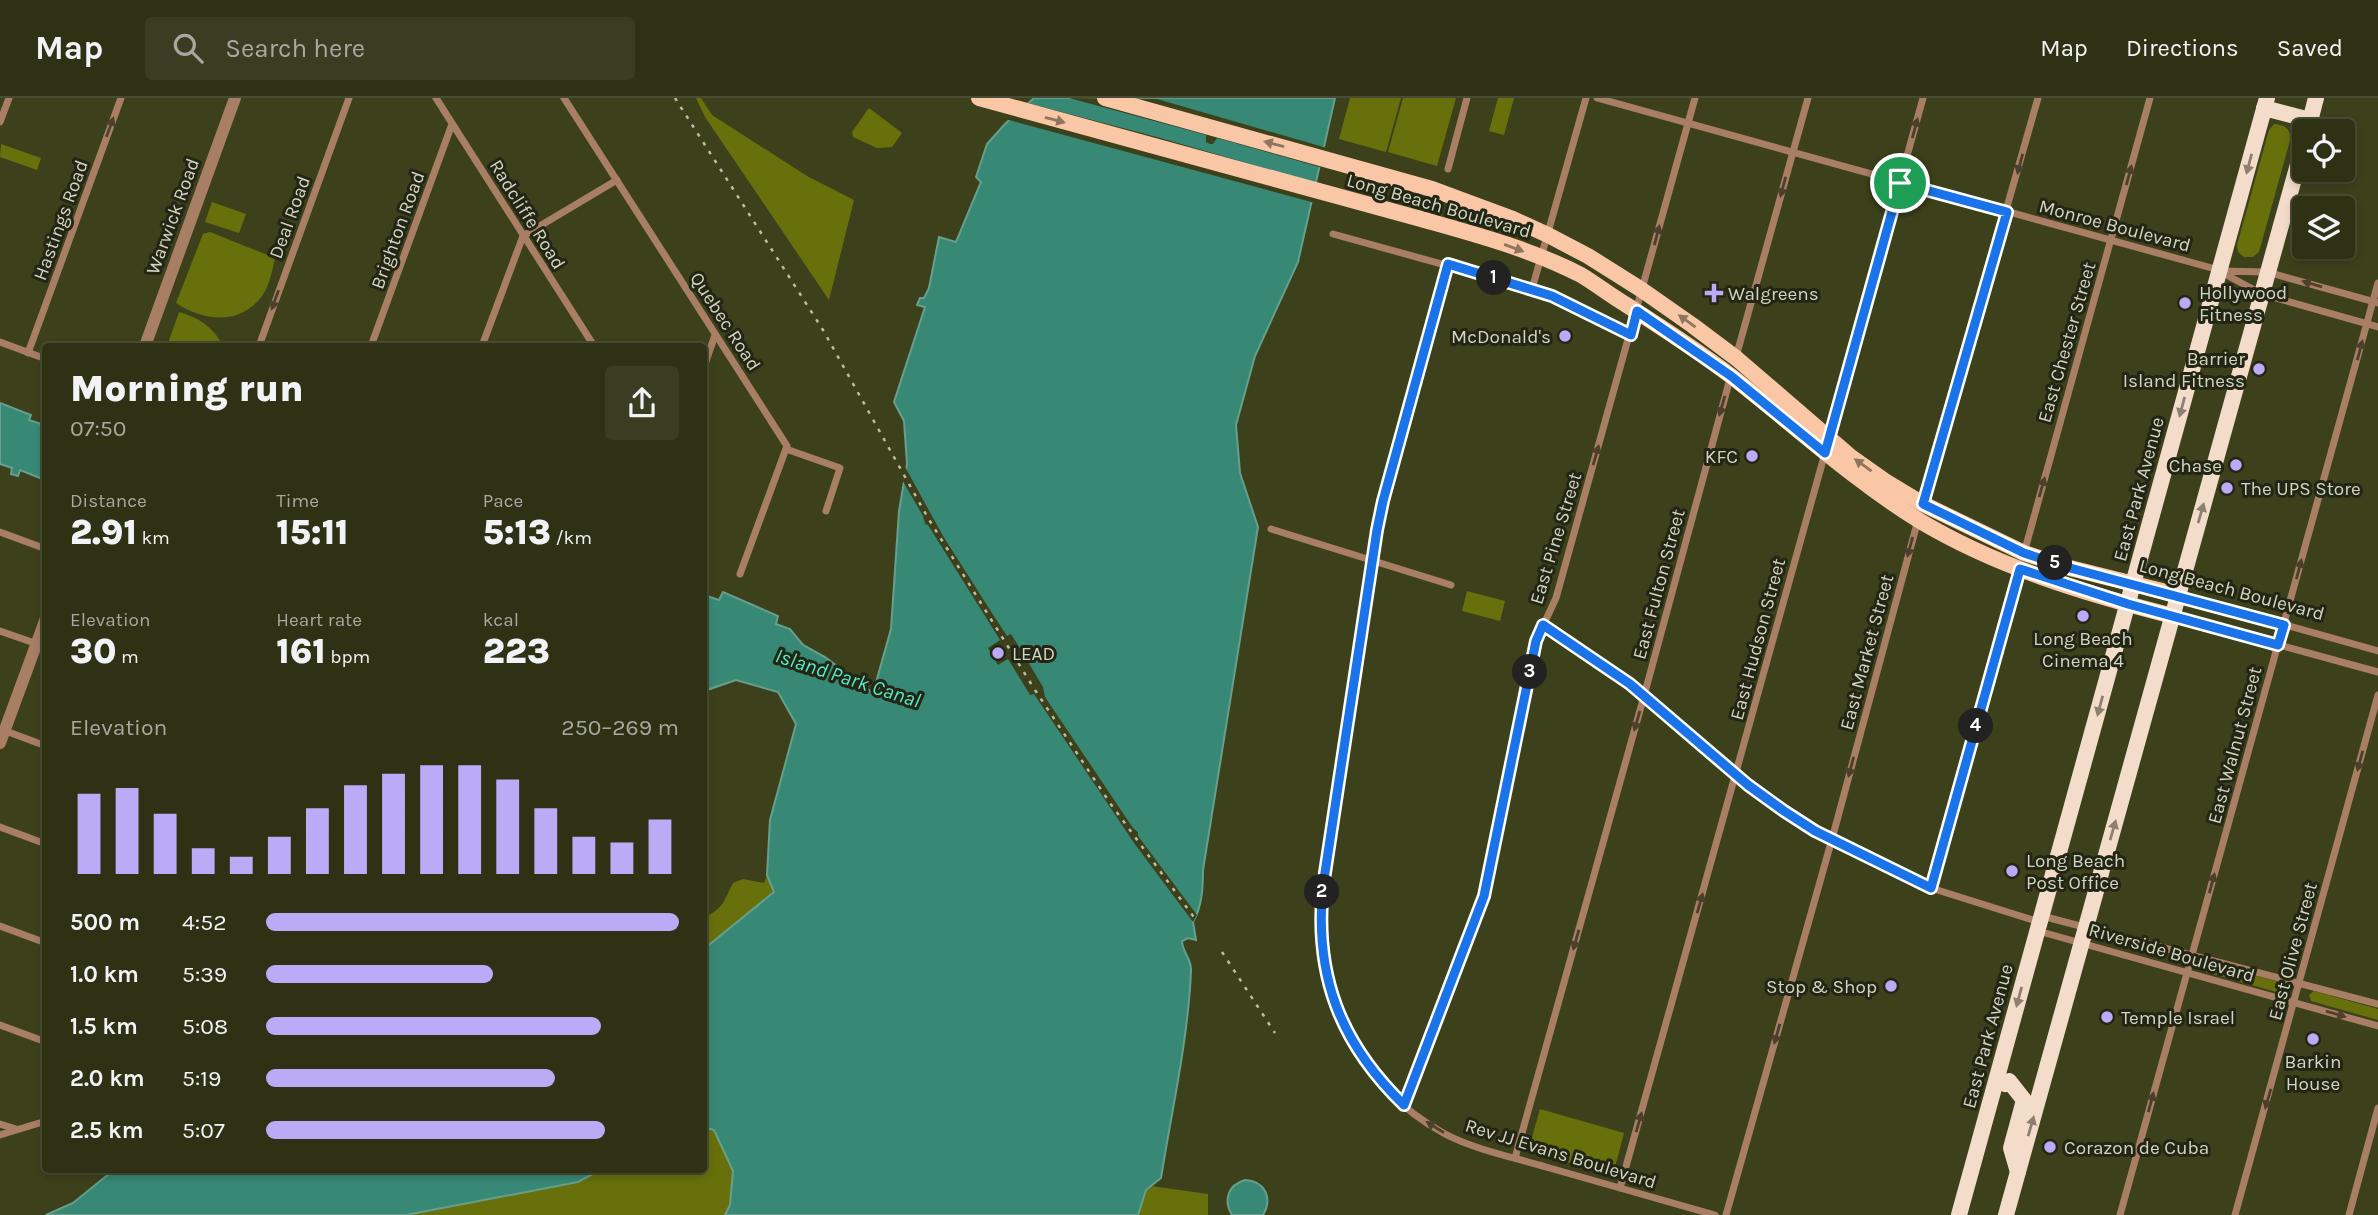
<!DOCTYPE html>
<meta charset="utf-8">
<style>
:root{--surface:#2e3114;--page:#3a3d22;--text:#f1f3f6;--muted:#a7a9a0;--line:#494c34;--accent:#bbaaf6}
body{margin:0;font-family:Karla,sans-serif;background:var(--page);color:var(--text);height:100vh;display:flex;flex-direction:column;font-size:26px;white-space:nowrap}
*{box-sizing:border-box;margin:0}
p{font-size:23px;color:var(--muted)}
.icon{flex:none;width:38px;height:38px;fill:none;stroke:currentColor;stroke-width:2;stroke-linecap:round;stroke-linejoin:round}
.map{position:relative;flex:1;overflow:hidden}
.drawer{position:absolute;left:42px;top:245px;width:665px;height:830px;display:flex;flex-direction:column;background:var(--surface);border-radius:7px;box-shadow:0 4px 10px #0003,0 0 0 2px var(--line)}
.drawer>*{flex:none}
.fabs{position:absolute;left:2292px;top:21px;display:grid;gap:14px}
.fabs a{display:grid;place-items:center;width:63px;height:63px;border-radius:7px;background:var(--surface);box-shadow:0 4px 10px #0003,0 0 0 2px var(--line);font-size:35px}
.pin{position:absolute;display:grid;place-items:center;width:60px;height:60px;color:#fff;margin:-30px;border:4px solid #fff;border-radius:50%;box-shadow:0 2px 7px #0007}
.km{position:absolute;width:35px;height:35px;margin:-18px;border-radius:50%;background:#222;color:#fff;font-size:19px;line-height:35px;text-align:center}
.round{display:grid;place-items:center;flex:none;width:74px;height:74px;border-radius:7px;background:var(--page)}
.summary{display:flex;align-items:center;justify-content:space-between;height:119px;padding:0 28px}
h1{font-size:38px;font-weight:800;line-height:52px}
.stats{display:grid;grid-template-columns:repeat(3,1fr);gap:10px;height:119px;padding:7px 28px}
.stats div{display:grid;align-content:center}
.stats b{font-size:35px;font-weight:800}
.stats small{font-size:19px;font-weight:400}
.stats p{font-size:19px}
.chart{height:196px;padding:14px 28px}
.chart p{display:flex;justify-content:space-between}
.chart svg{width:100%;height:126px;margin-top:7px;stroke:var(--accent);stroke-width:6}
ul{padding:0 28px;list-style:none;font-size:23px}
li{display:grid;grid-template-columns:112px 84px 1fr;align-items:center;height:52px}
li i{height:18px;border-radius:9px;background:var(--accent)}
header{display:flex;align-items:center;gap:42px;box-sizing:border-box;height:98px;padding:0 35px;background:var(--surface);border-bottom:2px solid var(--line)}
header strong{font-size:33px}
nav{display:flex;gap:38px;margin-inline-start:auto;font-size:24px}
.search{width:490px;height:63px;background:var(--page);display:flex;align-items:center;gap:18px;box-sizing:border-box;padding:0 24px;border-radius:7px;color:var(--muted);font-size:26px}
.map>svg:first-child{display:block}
</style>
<header>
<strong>Map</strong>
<div class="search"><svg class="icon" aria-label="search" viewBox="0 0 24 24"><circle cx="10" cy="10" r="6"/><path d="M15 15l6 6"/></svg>Search here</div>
<nav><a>Map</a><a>Directions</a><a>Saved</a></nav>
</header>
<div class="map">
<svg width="2378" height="1117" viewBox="0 0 2378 1117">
<rect width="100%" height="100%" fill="#3d411b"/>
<g fill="#68700c">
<path d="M696 0H701L712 17 807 78 854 102 829 202 705 19Z"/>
<path d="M1350 0H1401L1386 54 1339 41Z"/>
<path d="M1403 0H1456L1437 68 1388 54Z"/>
<path d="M1498 0H1514L1504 37 1489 33Z"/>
<path d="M869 10 902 35 892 49 877 50 853 39 852 34Z"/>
<path d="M2274 26C2284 27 2288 29 2291 39L2259 154 2253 159H2244L2238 154 2237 147 2269 32Z"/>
<path d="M1 46 41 60 37 72 0 59Z"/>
<path d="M212 104 246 116 239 135 205 124Z"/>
<path d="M210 134 275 160C272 173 270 187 262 198 240 228 203 223 176 205L203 136Z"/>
<path d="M179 214C199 219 214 230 223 248H167Z"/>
<path d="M1467 493 1505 503 1500 523 1462 513Z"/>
<path d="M767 777 774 794 704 851V819C724 811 724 802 733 785L743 781 764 785Z"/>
<path d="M2209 865 2282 885 2284 891 2280 895 2206 874 2204 868Z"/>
<path d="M2314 893 2378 911V922L2311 903 2309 897Z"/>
<path d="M1540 1011 1624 1035 1613 1077 1528 1053Z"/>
<path d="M704 1029 714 1032 733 1073 730 1107 725 1117H406L578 1084 602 1071H704Z"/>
<path d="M1151 1088 1208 1096V1117H1138L1146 1092Z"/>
</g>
<g fill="#378975" stroke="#66a08c" stroke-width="2">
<path d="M1034 0H1335L1298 164 1255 258 1236 327 1240 375 1258 429 1203 772C1203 790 1202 809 1193 824L1196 842 1188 840 1182 843C1182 854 1192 861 1191 873 1188 942 1172 1011 1161 1080L1146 1092 1138 1117H725L730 1107 733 1073 714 1032 704 1029V851L774 794 767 777 770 722 796 626 778 594 736 582 704 593V497L719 502 723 494 778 518 776 526 790 531 803 547 825 559 873 595 891 531 899 413 907 366 904 323 894 304 925 209 917 207 920 200H924L929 190 939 139 956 144 981 84 976 79 987 46 1005 26Z"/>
<path d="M0 305 31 317 29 322 41 326 43 322 45 323V382L20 372 18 378 11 376 12 370 0 366Z"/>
<path d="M115 1071H602L578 1084 406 1117H46L73 1105Z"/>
<path d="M1245 1082C1265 1083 1273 1100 1263 1117H1232C1223 1102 1228 1087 1245 1082Z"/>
</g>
<g fill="#3d411b">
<path d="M1069 0 1157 1 1327 50 1323 70 1217 40 1213 46H1210L1206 44V37Z"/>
<path d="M1024 4 1157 39 1319 86 1315 105 1005 21Z"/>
<path d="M904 367 943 438 992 515 1007 538 1011 536 1021 552 1043 589 1045 599 1133 730 1138 734V738L1197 817 1193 824 1134 745 1034 596 1030 597 1008 561 998 567 988 550 1000 542 928 427 925 426 923 418 901 380Z"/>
</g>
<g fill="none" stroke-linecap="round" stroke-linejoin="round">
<g stroke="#a87e64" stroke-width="7">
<path d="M436 0 594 248"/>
<path d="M564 0 787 348 740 476"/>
<path d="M1597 0 2219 172"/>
<path d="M0 24 9 0"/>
<path d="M1448 71 1467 0"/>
<path d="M1333 136 1532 191 1593 217 1631 237"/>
<path d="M1448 166 1383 403 1377 432 1323 788C1313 888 1353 986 1445 1036 1476 1052 1512 1059 1546 1069 1602 1085 1659 1101 1715 1117"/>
<path d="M1532 191 1586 0"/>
<path d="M2378 205 2267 174 2219 173 2262 196 2378 229"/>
<path d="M0 244 46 261"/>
<path d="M259 248 349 0"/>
<path d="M371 248 452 26"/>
<path d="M482 248 523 138 617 82"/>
<path d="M28 255 121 0"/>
<path d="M1736 259 1808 0"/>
<path d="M704 269 715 237"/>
<path d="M1829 340 1923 0"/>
<path d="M786 351 840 370 826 413"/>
<path d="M1922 407 2038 0"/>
<path d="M1271 431 1451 487"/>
<path d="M0 434 46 451"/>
<path d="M2024 455 2150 0"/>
<path d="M2178 497 2378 553"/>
<path d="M2173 518 2378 574"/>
<path d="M1543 527 1631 586 1748 687 1815 733 1931 790 2039 824"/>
<path d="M0 533 46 549"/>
<path d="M3 632 46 648"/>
<path d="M0 729 46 746"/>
<path d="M1931 790 2020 471"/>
<path d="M2042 818 2378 906"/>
<path d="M0 828 46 845"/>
<path d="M2038 833 2378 928"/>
<path d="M0 927 46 944"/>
<path d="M1404 1007 1483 800 1491 769 1536 543 1556 500 1695 0"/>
<path d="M0 1026 16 1031"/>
<path d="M0 1037 46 1023"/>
<path d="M1515 1060 1644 598 1731 277"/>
<path d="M1620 1090 1825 355"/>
<path d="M1726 1117 1832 741 1918 422"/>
<path d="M2120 1117 2378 185"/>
<path d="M2235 1117 2378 597"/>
<path d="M2349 1117 2378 1010"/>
</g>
<g stroke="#a87e64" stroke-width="12">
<path d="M145 248 235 0"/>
<path d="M0 645 46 520"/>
</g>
<g stroke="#f9c7a6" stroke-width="16">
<path d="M979 0 1421 121C1474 136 1531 151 1581 177 1596 186 1610 197 1625 206 1661 229 1697 252 1731 278 1794 327 1852 381 1920 423 1997 469 2086 496 2173 518"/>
<path d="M1105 0 1432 91 1513 121 1548 137 1588 158 1642 192 1692 227 1736 260 1851 359 1885 383 1923 406 2024 455 2070 470 2178 497"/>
</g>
<g stroke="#f4dccb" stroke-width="16">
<path d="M2264 10 2310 22"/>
<path d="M2308 31 2316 0"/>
<path d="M1997 981 2005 986 2009 983 2024 1002 2011 1050 2018 1074"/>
<path d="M1959 1117 2267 0"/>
<path d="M2006 1117 2305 41"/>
</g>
<g stroke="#bbbea6" stroke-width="2.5" stroke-dasharray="3.5 7" stroke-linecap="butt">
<path d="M675 0 823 232 928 420 1035 592 1110 705 1196 822"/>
<path d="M1222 854 1275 935"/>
</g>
</g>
<defs><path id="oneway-solid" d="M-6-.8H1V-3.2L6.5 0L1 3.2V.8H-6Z" transform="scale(1.75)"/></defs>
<g fill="#8e765e">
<use href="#oneway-solid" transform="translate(1055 22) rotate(15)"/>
<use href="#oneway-solid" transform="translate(1274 46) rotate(-165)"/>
<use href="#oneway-solid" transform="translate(1514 150) rotate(20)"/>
<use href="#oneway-solid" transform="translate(1687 223) rotate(-144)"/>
<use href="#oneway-solid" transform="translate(1863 367) rotate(-144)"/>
</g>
<g fill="#4c402d">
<use href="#oneway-solid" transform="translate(110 29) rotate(-70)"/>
<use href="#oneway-solid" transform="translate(1915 30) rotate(-75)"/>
<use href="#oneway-solid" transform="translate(2020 66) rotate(105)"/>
<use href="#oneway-solid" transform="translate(2129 77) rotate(-75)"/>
<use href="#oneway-solid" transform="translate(1783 89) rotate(105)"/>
<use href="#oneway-solid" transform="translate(1657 137) rotate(-75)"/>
<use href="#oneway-solid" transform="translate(2312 186) rotate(-164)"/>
<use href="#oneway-solid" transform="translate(275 202) rotate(110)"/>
<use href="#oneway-solid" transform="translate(2360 252) rotate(-75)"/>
<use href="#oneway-solid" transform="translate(1722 308) rotate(106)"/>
<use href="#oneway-solid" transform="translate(1596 357) rotate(-74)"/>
<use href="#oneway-solid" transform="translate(2042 389) rotate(-74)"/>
<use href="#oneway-solid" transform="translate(1910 449) rotate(105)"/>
<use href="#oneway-solid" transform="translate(2299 471) rotate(-75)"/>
<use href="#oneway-solid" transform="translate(1637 623) rotate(106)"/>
<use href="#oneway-solid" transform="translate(2360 663) rotate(105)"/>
<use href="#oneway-solid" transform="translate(1851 669) rotate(105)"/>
<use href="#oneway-solid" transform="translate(2212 785) rotate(-75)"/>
<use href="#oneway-solid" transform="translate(1700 805) rotate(-74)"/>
<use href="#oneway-solid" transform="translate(1576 842) rotate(106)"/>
<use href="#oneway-solid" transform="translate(2336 916) rotate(16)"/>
<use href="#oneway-solid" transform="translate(1777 936) rotate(106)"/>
<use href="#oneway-solid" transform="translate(2268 1001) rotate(106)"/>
<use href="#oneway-solid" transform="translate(2151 1004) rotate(-75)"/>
<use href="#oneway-solid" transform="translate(1639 1024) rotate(-74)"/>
<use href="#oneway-solid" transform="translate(1435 1029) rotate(-148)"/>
</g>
<g fill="#8c8170">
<use href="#oneway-solid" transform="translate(2249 66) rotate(105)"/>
<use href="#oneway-solid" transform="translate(2182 309) rotate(105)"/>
<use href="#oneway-solid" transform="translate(2201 415) rotate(-74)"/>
<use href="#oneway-solid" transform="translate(2100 608) rotate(105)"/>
<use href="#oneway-solid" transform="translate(2113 732) rotate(-74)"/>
<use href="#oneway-solid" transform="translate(2019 899) rotate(105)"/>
<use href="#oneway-solid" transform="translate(2031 1028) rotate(-74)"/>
</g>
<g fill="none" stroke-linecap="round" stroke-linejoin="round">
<defs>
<path id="route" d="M1900 85 2007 114 1923 406 2024 455 2070 470 2284 527 2278 547 2128 506 2020 471 1931 790 1815 733 1784 713 1748 687 1630 586 1543 527 1536 543 1484 798 1404 1007C1340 945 1314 877 1323 788L1377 432 1383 403 1448 166 1552 198 1631 237 1637 213 1731 278 1825 355Z"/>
</defs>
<use href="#route" stroke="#fff" stroke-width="14"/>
<use href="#route" stroke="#1a73e8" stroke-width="9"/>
</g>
<g fill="#bbaaf6" stroke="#242615" stroke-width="2.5">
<path d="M1710.5 184.5h7v7h7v7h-7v7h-7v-7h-7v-7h7z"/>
<circle cx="2185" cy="205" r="7"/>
<circle cx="1565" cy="238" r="7"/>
<circle cx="2259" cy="271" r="7"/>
<circle cx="1752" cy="358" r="7"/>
<circle cx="2236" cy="367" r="7"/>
<circle cx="2227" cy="390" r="7"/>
<circle cx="2083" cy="518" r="7"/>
<circle cx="998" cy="555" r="7"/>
<circle cx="2012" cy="773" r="7"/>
<circle cx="1891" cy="888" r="7"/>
<circle cx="2107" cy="919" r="7"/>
<circle cx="2313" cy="941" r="7"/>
<circle cx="2050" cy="1049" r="7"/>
</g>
<g text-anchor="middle" stroke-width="6" stroke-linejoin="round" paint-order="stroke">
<g font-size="19" fill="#d2d5c0" stroke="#242615">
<text transform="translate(1439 107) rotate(16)" y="7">Long Beach Boulevard</text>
<text transform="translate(528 116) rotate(58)" y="7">Radcliffe Road</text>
<text transform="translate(172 118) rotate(-70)" y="7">Warwick Road</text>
<text transform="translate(289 119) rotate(-70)" y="7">Deal Road</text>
<text transform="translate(60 122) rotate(-70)" y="7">Hastings Road</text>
<text transform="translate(2115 127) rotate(15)" y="7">Monroe Boulevard</text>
<text transform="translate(397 132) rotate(-70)" y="7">Brighton Road</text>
<text transform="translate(726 223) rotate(57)" y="7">Quebec Road</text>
<text transform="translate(2066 244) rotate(-74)" y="7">East Chester Street</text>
<text transform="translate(2138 391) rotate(-75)" y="7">East Park Avenue</text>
<text transform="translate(1555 440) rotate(-73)" y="7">East Pine Street</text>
<text transform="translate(1658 486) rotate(-75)" y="7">East Fulton Street</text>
<text transform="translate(2232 491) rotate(15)" y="7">Long Beach Boulevard</text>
<text transform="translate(1757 541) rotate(-75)" y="7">East Hudson Street</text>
<text transform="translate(1866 554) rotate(-75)" y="7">East Market Street</text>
<text transform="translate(2234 647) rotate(-75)" y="7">East Walnut Street</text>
<text transform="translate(2292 853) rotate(-75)" y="7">East Olive Street</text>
<text transform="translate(2172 854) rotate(16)" y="7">Riverside Boulevard</text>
<text transform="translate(1987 938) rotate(-75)" y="7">East Park Avenue</text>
<text transform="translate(1561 1055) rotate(17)" y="7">Rev JJ Evans Boulevard</text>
</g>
<g font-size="19" fill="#d2d5c0" stroke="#242615" text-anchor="start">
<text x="2199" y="201">Hollywood<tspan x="2199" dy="22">Fitness</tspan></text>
<text x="1728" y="202">Walgreens</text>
<text x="1551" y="245" text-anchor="end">McDonald's</text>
<text x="2245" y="267" text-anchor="end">Barrier<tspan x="2245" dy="22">Island Fitness</tspan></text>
<text x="1738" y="365" text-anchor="end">KFC</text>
<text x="2222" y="374" text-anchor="end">Chase</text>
<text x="2241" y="397">The UPS Store</text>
<text x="2083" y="547" text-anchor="middle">Long Beach<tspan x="2083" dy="22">Cinema 4</tspan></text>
<text x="1012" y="562">LEAD</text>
<text x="2026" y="769">Long Beach<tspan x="2026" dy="22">Post Office</tspan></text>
<text x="1877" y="895" text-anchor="end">Stop &amp; Shop</text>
<text x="2121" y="926">Temple Israel</text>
<text x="2313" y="970" text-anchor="middle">Barkin<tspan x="2313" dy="22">House</tspan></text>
<text x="2064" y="1056">Corazon de Cuba</text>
</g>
<g font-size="21" font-style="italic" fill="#52ebc8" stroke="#242615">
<text transform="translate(848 580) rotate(18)" y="7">Island Park Canal</text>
</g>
</g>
</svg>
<div class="fabs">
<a><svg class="icon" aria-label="locate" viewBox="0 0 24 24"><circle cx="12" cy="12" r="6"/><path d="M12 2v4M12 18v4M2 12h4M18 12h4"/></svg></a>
<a><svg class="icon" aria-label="layers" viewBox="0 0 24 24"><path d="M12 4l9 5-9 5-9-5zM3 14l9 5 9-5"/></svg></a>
</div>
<div class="pin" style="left:1900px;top:85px;background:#1e9e55"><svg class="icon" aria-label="arrive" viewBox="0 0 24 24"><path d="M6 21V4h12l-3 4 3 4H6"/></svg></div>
<b class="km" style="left:1494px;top:180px">1</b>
<b class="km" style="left:1322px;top:794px">2</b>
<b class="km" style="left:1530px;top:574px">3</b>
<b class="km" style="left:1976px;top:628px">4</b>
<b class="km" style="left:2055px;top:465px">5</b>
<section class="drawer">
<div class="summary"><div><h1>Morning run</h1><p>07:50</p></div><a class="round"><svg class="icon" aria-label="share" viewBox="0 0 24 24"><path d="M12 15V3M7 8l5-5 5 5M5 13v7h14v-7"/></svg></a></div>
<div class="stats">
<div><p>Distance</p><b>2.91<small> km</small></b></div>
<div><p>Time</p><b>15:11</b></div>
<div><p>Pace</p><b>5:13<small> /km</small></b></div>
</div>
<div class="stats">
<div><p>Elevation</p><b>30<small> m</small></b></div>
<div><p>Heart rate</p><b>161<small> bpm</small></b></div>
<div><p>kcal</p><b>223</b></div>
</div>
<div class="chart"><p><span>Elevation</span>250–269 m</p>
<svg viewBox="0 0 160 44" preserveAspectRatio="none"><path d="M5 44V16M15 44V14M25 44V23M35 44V35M45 44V38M55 44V31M65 44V21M75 44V13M85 44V9M95 44V6M105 44V6M115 44V11M125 44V21M135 44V31M145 44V33M155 44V25"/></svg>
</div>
<ul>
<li><b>500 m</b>4:52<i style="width:100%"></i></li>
<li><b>1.0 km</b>5:39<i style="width:55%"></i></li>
<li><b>1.5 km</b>5:08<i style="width:81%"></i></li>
<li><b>2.0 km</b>5:19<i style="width:70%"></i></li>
<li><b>2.5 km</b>5:07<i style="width:82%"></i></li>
</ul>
</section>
</div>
